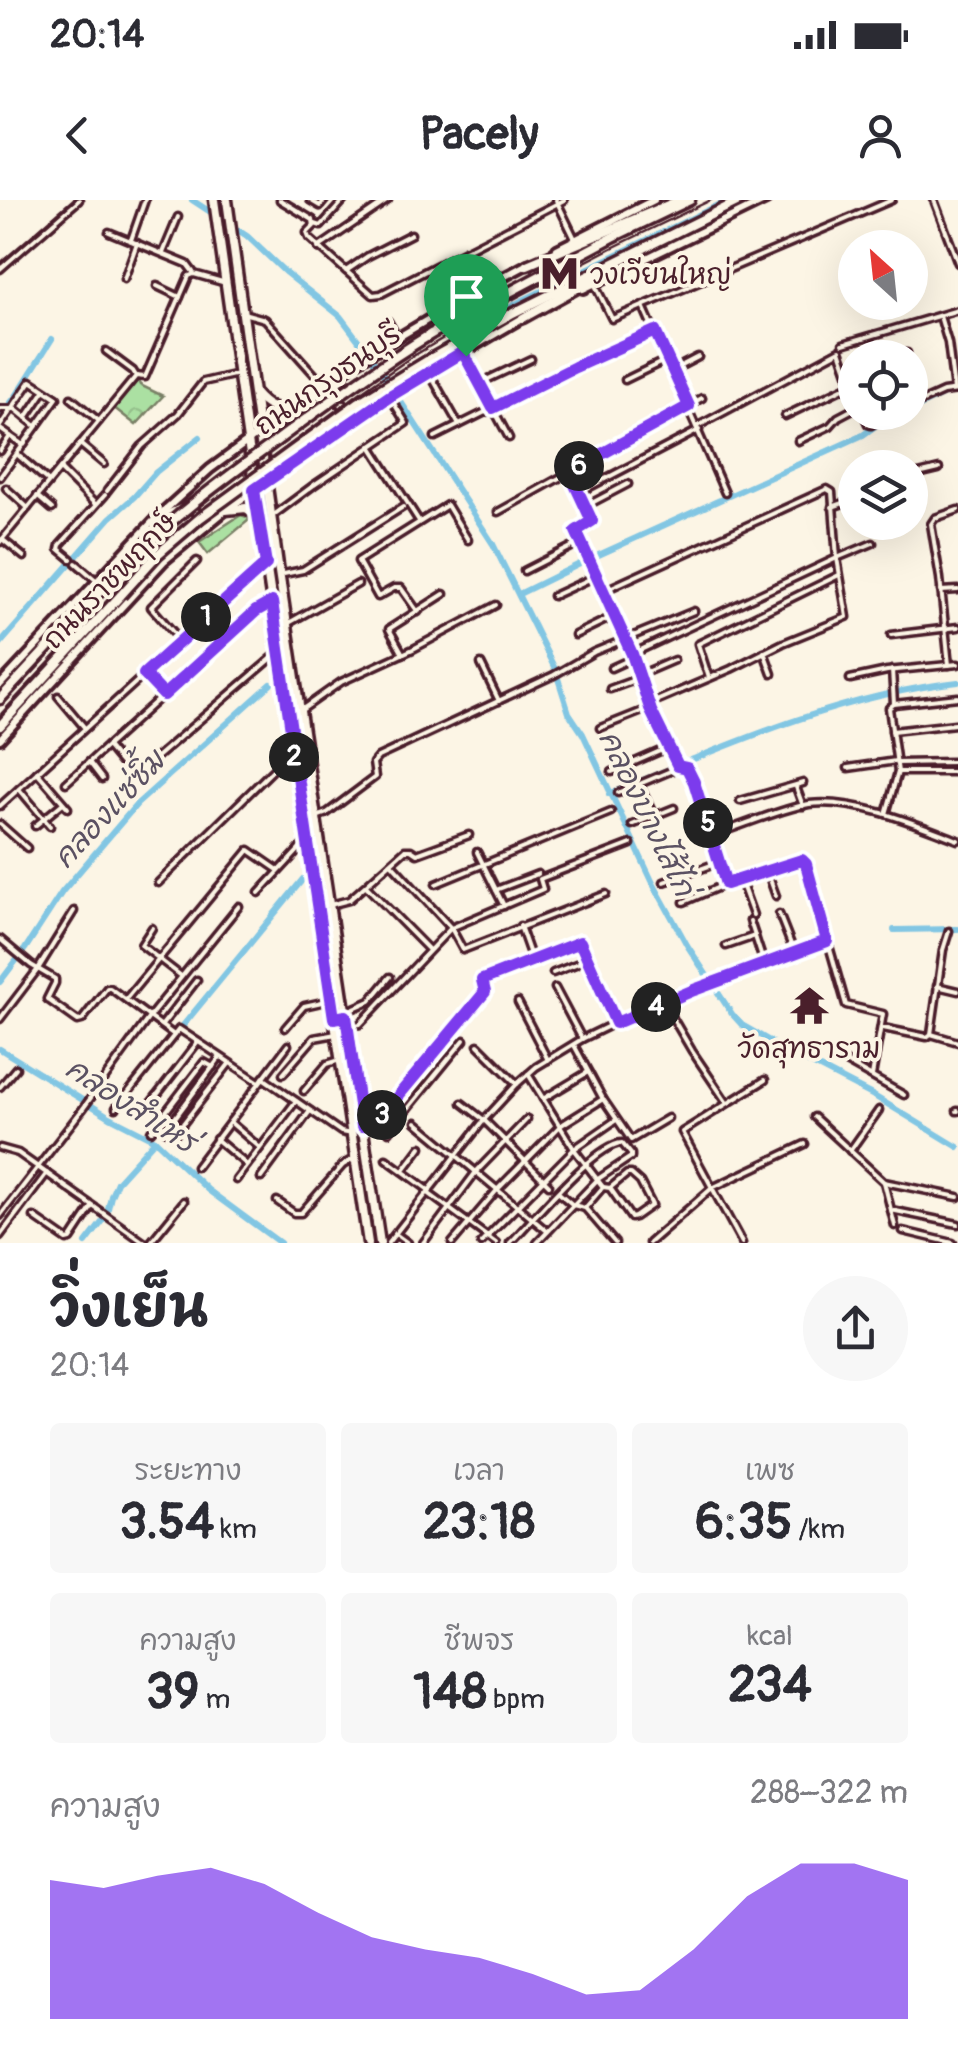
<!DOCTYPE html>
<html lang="th">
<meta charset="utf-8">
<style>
:root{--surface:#fff;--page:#f7f7f7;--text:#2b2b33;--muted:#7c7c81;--accent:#7c3aed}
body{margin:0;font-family:Pangolin,"Playpen Sans Thai",sans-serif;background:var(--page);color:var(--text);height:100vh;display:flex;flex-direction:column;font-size:38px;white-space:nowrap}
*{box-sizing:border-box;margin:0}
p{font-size:32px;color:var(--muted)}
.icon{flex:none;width:55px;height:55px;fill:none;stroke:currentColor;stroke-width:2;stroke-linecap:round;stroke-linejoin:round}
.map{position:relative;height:1043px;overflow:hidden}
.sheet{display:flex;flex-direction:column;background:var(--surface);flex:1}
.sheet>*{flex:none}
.needle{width:65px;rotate:333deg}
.tools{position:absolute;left:838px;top:30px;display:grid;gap:20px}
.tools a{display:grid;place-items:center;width:90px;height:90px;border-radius:50%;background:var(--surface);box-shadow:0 10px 40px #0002;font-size:50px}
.pin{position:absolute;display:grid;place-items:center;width:85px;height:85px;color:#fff;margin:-102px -42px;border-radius:50% 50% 50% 0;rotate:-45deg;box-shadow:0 0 10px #0007}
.pin .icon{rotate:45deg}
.km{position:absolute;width:50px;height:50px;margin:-25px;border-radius:50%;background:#222;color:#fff;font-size:28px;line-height:50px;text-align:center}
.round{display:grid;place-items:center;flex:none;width:105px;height:105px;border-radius:52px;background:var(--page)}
.summary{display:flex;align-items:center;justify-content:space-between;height:170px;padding:0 50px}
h1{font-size:55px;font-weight:700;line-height:75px}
.figures{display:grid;grid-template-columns:repeat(3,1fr);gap:15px;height:170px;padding:10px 50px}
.figures div{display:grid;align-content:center;border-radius:10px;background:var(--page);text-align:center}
.figures b{font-size:50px;font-weight:700}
.figures small{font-size:28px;font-weight:400}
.figures p{font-size:28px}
.chart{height:280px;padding:20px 50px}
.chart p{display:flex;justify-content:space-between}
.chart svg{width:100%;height:180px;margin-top:10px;fill:var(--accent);opacity:.7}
.status{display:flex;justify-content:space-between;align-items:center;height:70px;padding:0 50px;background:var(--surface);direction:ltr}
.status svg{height:28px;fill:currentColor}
header{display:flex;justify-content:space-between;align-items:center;height:130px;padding:0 50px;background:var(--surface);font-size:45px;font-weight:700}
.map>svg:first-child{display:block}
</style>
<div class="status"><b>20:14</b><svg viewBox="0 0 49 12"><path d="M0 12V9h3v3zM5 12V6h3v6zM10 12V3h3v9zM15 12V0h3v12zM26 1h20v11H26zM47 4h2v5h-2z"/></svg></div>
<header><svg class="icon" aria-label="back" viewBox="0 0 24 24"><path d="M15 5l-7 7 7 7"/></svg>Pacely<svg class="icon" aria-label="person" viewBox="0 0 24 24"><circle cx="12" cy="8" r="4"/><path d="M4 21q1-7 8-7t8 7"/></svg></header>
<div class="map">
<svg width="958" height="1043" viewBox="0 0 958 1043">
<defs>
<pattern id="forest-crowns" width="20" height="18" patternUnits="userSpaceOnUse" patternTransform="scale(2.5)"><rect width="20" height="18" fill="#abe0a2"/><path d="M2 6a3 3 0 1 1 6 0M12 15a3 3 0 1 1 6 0" fill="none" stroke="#95c08c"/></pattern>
</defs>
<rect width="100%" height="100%" fill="#fcf5e5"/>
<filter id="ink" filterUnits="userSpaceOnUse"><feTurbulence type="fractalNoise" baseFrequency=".01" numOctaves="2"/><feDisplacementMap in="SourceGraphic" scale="20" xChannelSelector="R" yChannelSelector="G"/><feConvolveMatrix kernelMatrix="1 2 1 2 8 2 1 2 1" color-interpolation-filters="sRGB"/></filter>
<g filter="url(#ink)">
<g fill="url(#forest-crowns)" stroke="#7a8066" stroke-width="2.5">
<path d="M137 178 140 185 163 196 136 225 113 207Z"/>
<path d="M241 315 247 317 249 320 208 354 199 342Z"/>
</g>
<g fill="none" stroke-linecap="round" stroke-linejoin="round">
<g stroke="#82c6e3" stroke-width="6">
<path d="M192 0 247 36 286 73 340 116 365 149"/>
<path d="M373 160 387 180"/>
<path d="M387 180 519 102 729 0"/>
<path d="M399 199 493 344 555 469 569 513 583 534 653 683 687 745 732 814 742 825 787 851 874 896 958 947"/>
<path d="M910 211 946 193H958"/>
<path d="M0 216 16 196 52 139"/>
<path d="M519 394 592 358 863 235 878 224 905 212"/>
<path d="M0 444 110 318 134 297 156 272 200 237"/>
<path d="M609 594C723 547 835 496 958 482"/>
<path d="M894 730 958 729"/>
<path d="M0 782 25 749 62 692 137 604 271 484"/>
<path d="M181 828 303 679"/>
<path d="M0 849 110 917 155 940 208 990 280 1043"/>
<path d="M86 1043 106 1017 111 996 117 982 155 940"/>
</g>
<defs>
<g id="street">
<path d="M280 0 313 20 314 26 307 33 309 38 373 95 381 94 564 0"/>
<path d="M310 0 320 6 325 0"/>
<path d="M556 0 575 39"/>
<path d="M934 0 958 63"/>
<path d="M315 24 321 26 344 0"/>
<path d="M109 32 187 64 193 72"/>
<path d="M131 40 145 0"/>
<path d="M318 48 388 0"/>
<path d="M163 53 178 17"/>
<path d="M0 69 79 0"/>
<path d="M346 71 368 56 411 34"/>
<path d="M124 79 137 43"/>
<path d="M594 83 612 119 892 0"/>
<path d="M157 86 180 97"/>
<path d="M643 106 725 293"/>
<path d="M243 113 265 119 323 184"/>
<path d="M940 116 948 143 954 190"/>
<path d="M388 121 397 137"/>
<path d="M843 144 958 110"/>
<path d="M106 151 133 171 136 176"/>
<path d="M463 152 509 238"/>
<path d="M892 158 907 153"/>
<path d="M673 170 698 157"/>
<path d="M429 172 459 225"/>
<path d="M625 180 666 160"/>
<path d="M480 183 531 159"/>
<path d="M71 198 99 221"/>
<path d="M689 205 702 198"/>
<path d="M910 207 943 192 958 190"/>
<path d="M0 209H15L36 226"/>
<path d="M863 212 868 224 871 225 897 212"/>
<path d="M785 216 852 184"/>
<path d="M26 218 44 191"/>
<path d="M0 226 31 181 57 198 0 277"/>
<path d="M698 226 840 150 855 193"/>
<path d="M0 229 23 245"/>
<path d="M435 237 584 163 655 131"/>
<path d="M798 241 830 226 838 217 855 208"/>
<path d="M80 244 104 264"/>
<path d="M371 246 419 321"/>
<path d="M0 251 10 236"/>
<path d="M19 256 49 282"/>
<path d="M60 269 95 304"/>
<path d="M569 272 592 321 576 331 632 454 651 511 679 566 687 568 694 582 726 684"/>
<path d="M910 276 939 269"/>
<path d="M6 288 28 308"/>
<path d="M107 291 142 246 178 214 203 182 238 174"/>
<path d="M580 292 699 230"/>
<path d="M37 296 52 309"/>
<path d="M586 306 628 284"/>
<path d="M832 307 855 299"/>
<path d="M498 312 689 206"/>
<path d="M271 317 314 285 406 223 390 197"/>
<path d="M2 339 24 357"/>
<path d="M0 342 136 176 145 177 189 76 194 74 226 83"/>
<path d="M71 359 59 349 60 345 105 295"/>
<path d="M76 363 97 381"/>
<path d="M524 371 581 342"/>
<path d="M279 375 303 370 403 307"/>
<path d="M603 391 827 289 832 292 837 358 847 417 783 443 731 469 649 504"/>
<path d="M941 391 958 390"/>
<path d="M553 396 596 376"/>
<path d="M418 412 401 388H394L378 397 358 361 447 305 468 340"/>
<path d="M287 424 358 384"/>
<path d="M575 435 614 416"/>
<path d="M891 435 958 427"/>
<path d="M180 440 151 407 197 361"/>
<path d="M764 452 772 474"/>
<path d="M403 454 389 429 444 394"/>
<path d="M632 454 837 358 873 343"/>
<path d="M481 464 499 501"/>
<path d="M949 465 940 378 931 324 935 318 958 310"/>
<path d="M611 468 633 458"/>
<path d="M144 474 164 495"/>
<path d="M639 475 674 460"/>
<path d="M709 478 698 444 839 375"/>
<path d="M850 479 887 471 958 464"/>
<path d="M610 489 640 478"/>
<path d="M58 496 84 527"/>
<path d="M894 504 958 497"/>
<path d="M300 511 341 482 413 449 496 405"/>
<path d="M600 528 650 508"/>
<path d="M892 531 955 524"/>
<path d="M107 546 121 563"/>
<path d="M89 562 102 579"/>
<path d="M896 563 953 562"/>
<path d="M145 567 279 452"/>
<path d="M848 568 896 561"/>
<path d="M37 572 68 608"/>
<path d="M612 572 667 548"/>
<path d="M898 572H958"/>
<path d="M66 583 256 411 272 402"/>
<path d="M639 584 654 616 674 608"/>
<path d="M796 587 803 606"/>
<path d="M19 589 50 626"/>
<path d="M618 593 680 567"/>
<path d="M740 601 803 583"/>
<path d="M0 606 266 364"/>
<path d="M886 614 898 572 889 508 894 504 892 470"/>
<path d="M316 617 327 613 375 577 373 563 378 557 554 475 594 452 694 411"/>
<path d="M0 624 27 648"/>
<path d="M632 625 654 616"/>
<path d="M35 626 63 603"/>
<path d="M713 635C742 626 780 609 809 604 854 598 916 624 958 640"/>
<path d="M477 652 504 706"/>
<path d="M391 663 451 728 463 750 606 694"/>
<path d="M767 671 776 696"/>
<path d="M740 679 753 715"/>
<path d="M664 682 720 662"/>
<path d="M158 683 293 550"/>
<path d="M436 684 611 612"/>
<path d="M366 686 429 750"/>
<path d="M496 690 538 674"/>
<path d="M259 693 307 641"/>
<path d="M684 702 726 684 801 660 805 662 846 805 883 814 872 876"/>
<path d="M330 705 349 700 405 650H411L417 654 469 635"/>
<path d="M779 714 794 752"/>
<path d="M750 721 764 764"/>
<path d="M520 726 532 760"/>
<path d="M152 728 141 745 180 775"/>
<path d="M0 739 31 765 55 779V783L47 799 78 821 82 820 107 788H110L174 835"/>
<path d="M726 746 755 736"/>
<path d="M553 773 586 760"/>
<path d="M937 786 958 791"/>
<path d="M555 788 582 839"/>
<path d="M126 799 249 650 278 670"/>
<path d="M518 802 548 860"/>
<path d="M664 803 692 851 727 903"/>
<path d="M345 812 370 801 390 777"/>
<path d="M0 819 38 769 74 711"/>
<path d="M162 825 197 780"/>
<path d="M350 826 360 824 451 728 543 689 540 679 631 644"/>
<path d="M285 828 304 806 331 800"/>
<path d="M883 828 927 837 931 834 958 842"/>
<path d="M931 834 943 750 949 731"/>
<path d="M478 845 517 884"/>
<path d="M574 845 603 899 631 940 668 918"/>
<path d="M842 860 904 895"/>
<path d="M283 874 314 838 336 834"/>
<path d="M528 874 574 949 603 987 585 1008 573 1005 559 993"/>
<path d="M263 878 341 932 351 934"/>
<path d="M0 887 16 868"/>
<path d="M304 891 327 864 340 860"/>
<path d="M543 899 588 872"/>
<path d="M462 903 484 920 549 985"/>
<path d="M150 904 198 842"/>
<path d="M116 908 179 829 259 882"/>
<path d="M957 911H958"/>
<path d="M814 917 884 982 958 997"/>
<path d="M230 922 259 947"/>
<path d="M416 922 547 1031"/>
<path d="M157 923 172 935 175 934 229 864"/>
<path d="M362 926 378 920 485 793 482 780 580 742 615 823"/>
<path d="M166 930 220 857"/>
<path d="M151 931 204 862 213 867"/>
<path d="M389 932 464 840"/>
<path d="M216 939 247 965"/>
<path d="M0 948 18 953 145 1043"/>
<path d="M850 951 879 910"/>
<path d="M386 959 430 991"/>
<path d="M196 967 288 845"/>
<path d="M403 971 421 947"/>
<path d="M261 978 310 911"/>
<path d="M236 980 296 901"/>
<path d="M884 982 891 1010 958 1024"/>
<path d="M603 987 610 988 631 1018 635 1017 652 1005 640 982 631 974H627L610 988"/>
<path d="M428 993 496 1043"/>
<path d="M277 1001 294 1013H301L343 965 355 958"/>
<path d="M585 1008 615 1043"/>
<path d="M891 1010 895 1026"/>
<path d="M0 1016 82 910 150 816 239 706"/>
<path d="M34 1017 67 1040 71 1039 92 1007"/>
<path d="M903 1031 953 1043"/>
<path d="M397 1035 408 1043"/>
<path d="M0 1036 47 973"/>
<path d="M150 1043 184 1001"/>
<path d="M388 1043 484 920 517 884 536 867 582 839 615 823 693 790 827 741"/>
<path d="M423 1043 476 972 527 919"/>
<path d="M452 1043 498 989 560 926 603 899"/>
<path d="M481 1043 574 949 616 920"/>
<path d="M510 1043C532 1021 595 944 622 943L631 954V957L598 979 537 1043"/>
<path d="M649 1043 712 988 805 944"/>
<path d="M742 1043 682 932 765 880"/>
</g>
<g id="secondary">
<path d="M557 49 654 0"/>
<path d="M583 89 766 0"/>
<path d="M336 199 334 190 343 175"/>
<path d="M331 201H338C349 213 361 207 374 202"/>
<path d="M250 255 307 214"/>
<path d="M162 316 181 308H192L199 315 200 321"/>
<path d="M0 485 156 318 210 269 355 163 466 97 528 64"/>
<path d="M0 539 164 361 226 310 389 196 526 116"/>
</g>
<g id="primary">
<path d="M214 0 255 290 368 1043"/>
<path d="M227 0 278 365 380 1043"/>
<path d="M527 65 680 0"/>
<path d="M523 118 599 76"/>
<path d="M431 134 613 37 690 0"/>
<path d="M432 158 511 114 741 0"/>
<path d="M254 193C266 207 275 212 293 207"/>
<path d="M226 310 246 308 259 316"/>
<path d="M0 499 116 374"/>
<path d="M0 526 121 395"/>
</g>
</defs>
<use href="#street" stroke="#4a1f2b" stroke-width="11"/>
<use href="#secondary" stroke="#4a1f2b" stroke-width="14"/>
<use href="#primary" stroke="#4a1f2b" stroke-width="15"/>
<use href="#street" stroke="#fcf5e5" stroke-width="4"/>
<use href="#secondary" stroke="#fcf5e5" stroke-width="6"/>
<use href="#primary" stroke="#fcf5e5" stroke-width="8"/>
<g stroke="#4a1f2b" stroke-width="2.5">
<path d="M0 65 75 0"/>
<path d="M0 515 159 345 193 316 361 192 410 158 477 118 612 48 711 0"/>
</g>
<defs>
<g id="primary-bridge">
<path d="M116 374C163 324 216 285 271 245 323 206 375 168 431 134"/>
<path d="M121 395 158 354 200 318 358 203 432 158"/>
</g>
</defs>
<use href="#primary-bridge" stroke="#4a1f2b" stroke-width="15" stroke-linecap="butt"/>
<use href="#primary-bridge" stroke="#fcf5e5" stroke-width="8"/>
</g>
</g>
<g fill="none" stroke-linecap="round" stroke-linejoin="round" filter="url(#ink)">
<defs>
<path id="route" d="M655 131 689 206 569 272 592 321 576 331 632 454 651 511 678 566 687 568 694 582 726 684 802 660 806 664 827 741 694 790 616 823 580 742 482 780 485 792 378 920 362 926 346 816 334 818 272 402 256 411 164 495 144 474 266 364 254 290 390 196 463 152 493 208 575 167Z"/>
</defs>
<use href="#route" stroke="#fff" stroke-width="20"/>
<use href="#route" stroke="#7c3aed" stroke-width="12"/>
</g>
<defs>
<symbol id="metro-bare" viewBox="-9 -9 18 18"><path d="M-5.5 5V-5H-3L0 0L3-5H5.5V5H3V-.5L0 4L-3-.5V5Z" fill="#4a1f2b" stroke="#fcf5e5" stroke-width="2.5" paint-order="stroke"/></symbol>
<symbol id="temple-bare" viewBox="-9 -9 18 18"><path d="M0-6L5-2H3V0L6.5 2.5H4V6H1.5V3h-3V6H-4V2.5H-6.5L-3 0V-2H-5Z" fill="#4a1f2b" stroke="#fcf5e5" stroke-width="2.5" paint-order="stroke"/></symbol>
</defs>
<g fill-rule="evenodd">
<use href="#metro-bare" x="532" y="46" width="55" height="55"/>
<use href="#temple-bare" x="782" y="778" width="55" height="55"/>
</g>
<g text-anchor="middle" stroke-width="8" stroke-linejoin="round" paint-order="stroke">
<g font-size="28" fill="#4a1f2b" stroke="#fcf5e5" text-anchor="start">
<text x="590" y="84">วงเวียนใหญ่</text>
<text x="809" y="858" text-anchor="middle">วัดสุทธาราม</text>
</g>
<g font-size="28" fill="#4a1f2b" stroke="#fcf5e5">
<text transform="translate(327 179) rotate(-35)" y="10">ถนนกรุงธนบุรี</text>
<text transform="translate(109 380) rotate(-46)" y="10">ถนนราชพฤกษ์</text>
</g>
<g font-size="30" font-style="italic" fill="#5b5162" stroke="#fcf5e5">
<text transform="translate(109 609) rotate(-47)" y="10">คลองแซ่ซิ้ม</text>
<text transform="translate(647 613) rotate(64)" y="10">คลองบางไส้ไก่</text>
<text transform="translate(131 905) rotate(33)" y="10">คลองสำเหร่</text>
</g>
</g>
</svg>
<div class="tools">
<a><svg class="needle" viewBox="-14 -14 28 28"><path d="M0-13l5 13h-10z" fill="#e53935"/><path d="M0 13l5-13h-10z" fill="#7c7c81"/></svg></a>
<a><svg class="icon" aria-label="locate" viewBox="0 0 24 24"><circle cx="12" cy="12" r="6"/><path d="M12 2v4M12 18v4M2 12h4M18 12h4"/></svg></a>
<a><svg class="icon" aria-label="layers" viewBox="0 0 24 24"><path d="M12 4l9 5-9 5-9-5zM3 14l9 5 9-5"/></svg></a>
</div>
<div class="pin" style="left:466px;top:156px;background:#1e9e55"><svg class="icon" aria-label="arrive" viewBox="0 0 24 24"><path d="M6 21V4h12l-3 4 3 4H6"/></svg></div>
<b class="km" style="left:206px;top:417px">1</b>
<b class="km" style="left:294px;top:557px">2</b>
<b class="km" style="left:382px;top:915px">3</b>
<b class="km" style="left:656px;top:807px">4</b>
<b class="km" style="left:708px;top:623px">5</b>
<b class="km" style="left:579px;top:266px">6</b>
</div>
<section class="sheet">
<div class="summary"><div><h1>วิ่งเย็น</h1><p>20:14</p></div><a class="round"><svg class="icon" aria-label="share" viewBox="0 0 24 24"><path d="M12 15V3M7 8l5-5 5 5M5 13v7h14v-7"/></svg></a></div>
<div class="figures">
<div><p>ระยะทาง</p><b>3.54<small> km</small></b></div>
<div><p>เวลา</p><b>23:18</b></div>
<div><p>เพซ</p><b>6:35<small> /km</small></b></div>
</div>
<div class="figures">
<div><p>ความสูง</p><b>39<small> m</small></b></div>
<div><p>ชีพจร</p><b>148<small> bpm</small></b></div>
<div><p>kcal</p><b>234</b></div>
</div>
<div class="chart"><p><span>ความสูง</span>288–322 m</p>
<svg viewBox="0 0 160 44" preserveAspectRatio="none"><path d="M0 44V10L10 12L20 9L30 7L40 11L50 18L60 24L70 27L80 29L90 33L100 38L110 37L120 27L130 14L140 6L150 6L160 10V44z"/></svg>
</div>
</section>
